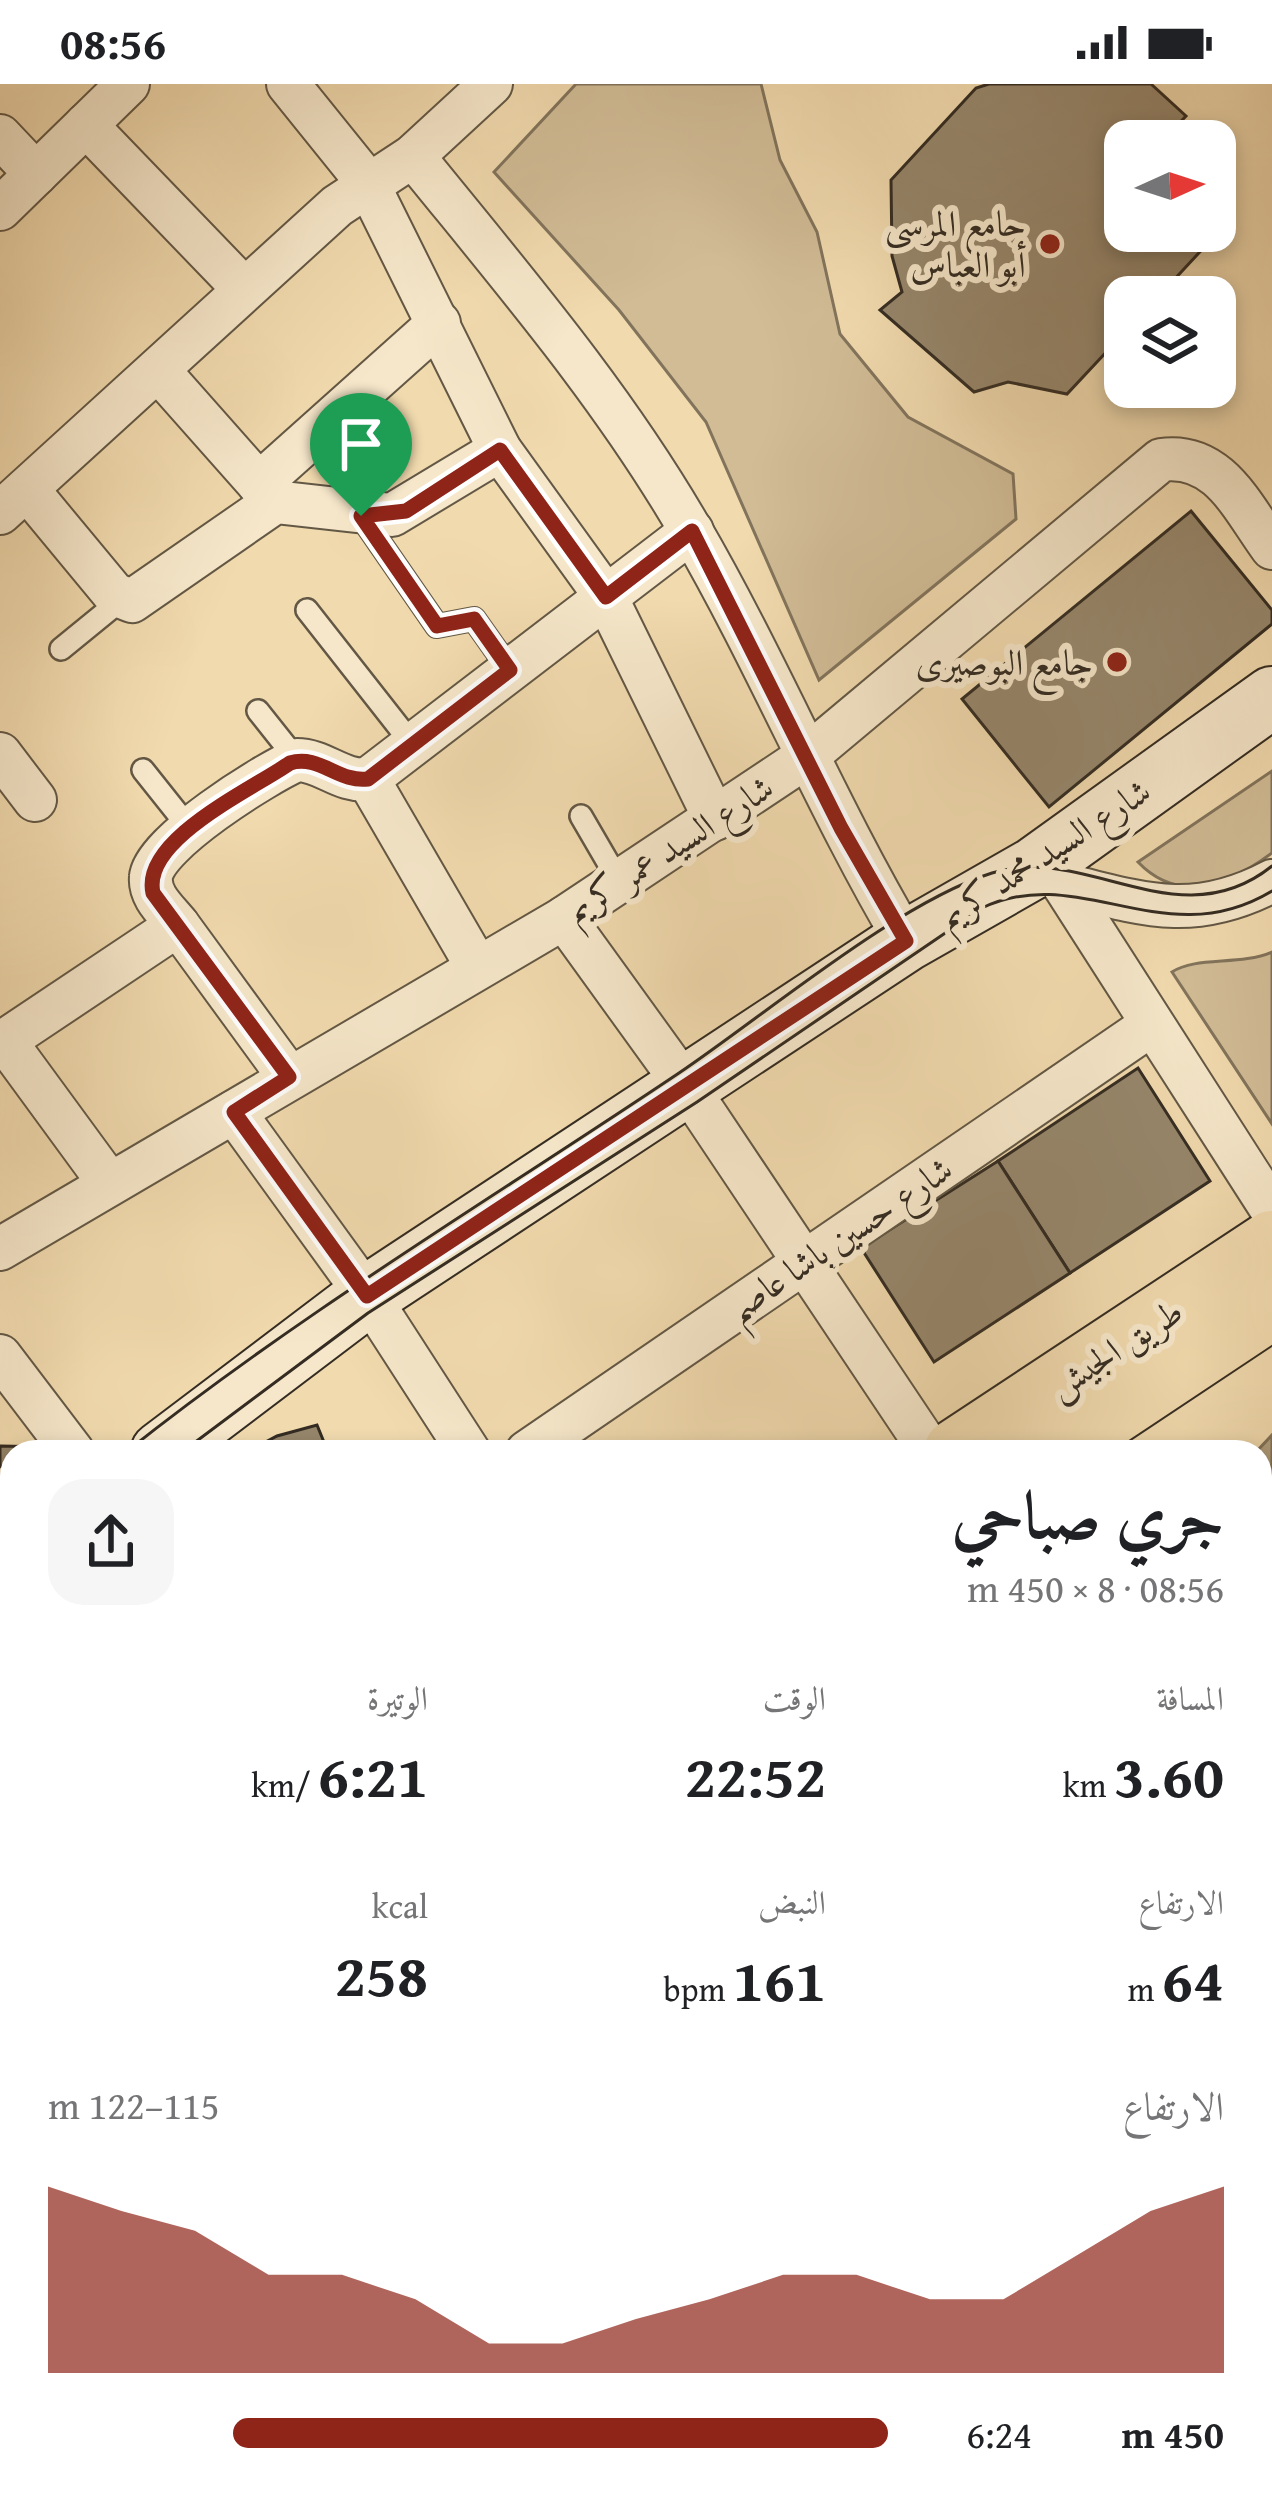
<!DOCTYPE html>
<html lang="ar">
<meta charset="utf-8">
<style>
:root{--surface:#fff;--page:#f6f6f6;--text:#202124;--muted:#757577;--accent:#8f2418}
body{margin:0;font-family:"Gentium Book Plus",Amiri,serif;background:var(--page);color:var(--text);direction:rtl;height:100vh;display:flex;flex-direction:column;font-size:45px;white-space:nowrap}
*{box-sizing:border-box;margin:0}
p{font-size:39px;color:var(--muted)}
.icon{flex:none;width:66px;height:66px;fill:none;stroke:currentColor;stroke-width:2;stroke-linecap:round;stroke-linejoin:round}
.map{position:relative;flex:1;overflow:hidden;direction:ltr}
.panel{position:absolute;left:0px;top:1356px;width:1272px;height:1065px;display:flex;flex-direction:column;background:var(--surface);border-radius:36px 36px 0 0;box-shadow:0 6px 18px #0003;direction:rtl}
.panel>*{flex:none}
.needle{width:78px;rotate:87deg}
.controls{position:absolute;left:1104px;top:36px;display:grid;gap:24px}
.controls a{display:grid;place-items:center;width:132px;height:132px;border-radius:24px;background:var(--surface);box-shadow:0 6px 18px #0003;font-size:60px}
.pin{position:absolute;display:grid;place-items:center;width:102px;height:102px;color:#fff;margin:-123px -51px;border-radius:50% 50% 50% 0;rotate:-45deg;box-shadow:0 0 12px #0007}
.pin .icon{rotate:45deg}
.round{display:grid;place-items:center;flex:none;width:126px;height:126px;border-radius:36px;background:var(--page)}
.overview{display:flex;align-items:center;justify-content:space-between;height:204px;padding:0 48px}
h1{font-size:66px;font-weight:600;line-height:90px}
.metrics{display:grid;grid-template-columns:repeat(3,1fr);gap:18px;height:204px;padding:12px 48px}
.metrics div{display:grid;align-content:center}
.metrics b{font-size:60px;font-weight:600}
.metrics small{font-size:33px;font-weight:400}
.metrics p{font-size:33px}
.chart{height:336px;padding:24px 48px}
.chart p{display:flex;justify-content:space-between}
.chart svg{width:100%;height:216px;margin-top:12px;fill:var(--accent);opacity:.7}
ul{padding:0 48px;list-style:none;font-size:39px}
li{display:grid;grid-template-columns:192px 144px 1fr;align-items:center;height:90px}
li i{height:30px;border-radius:15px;background:var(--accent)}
.status{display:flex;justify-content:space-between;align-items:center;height:84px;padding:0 60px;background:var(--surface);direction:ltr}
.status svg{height:33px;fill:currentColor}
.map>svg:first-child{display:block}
</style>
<div class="status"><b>08:56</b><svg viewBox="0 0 49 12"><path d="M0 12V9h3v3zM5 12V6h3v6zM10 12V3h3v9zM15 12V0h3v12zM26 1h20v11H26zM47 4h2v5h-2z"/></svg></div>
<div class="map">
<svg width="1272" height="2420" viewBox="0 0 1272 2420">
<rect width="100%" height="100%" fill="#f1daae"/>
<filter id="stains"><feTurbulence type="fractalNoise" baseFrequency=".00167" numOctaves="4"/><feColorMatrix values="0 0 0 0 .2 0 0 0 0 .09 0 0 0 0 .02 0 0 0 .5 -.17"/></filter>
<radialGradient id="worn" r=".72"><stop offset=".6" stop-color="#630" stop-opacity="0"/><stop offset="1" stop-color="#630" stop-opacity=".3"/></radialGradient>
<g fill="#d1bc96" stroke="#82745c" stroke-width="3">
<path d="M576 0H761L780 76 817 148 840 250 908 333 1013 390 1016 435 819 596 706 338 619 226 494 88Z"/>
<path d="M1272 687V769C1229 801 1179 821 1138 778Z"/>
<path d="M1272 868V1040L1172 888C1196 872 1240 882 1272 868Z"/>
</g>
<path fill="#b19f7e" stroke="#7f7159" stroke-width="3" d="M1272 1351V2420H0V2305L12 2293V2409H870L873 2414 880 2409H1260V2104L1270 2096 1260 2082 1256 1368Z"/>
<g fill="#96866b" stroke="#342c22" stroke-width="3">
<path d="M989 0H1151L1186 32 1162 57H1125V147H1215V137L1222 144 1158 213H1125V248L1067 310 1008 298 974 308 880 226 902 208 892 172 891 96 976 4Z"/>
<path d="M1191 427 1272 526V540L1049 723 962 615Z"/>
<path d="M1138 984 1210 1097 1070 1189 998 1077Z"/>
<path d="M998 1077 1070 1189 934 1278 861 1164Z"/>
<path d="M317 1341 328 1368H247L277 1352Z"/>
<path d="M0 1362 49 1363 41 1368H12L9 1393 0 1381Z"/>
<path d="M12 1407V1435L0 1445V1417Z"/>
<path d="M10 1585 12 1636 3 1642 0 1592Z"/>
<path d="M12 1805V1887L0 1873V1817Z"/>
<path d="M12 1902V1949H4L0 1911Z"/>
<path d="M12 1953V2008L0 2019V1956Z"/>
</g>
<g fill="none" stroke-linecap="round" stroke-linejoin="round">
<defs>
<g id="lane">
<path d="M361 432 437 542 474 535 510 586"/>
<path d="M307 526 413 661"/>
<path d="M61 565 121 516"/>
<path d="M258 627 297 676"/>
<path d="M143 686 190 745"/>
<path d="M581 732 620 799"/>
</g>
<g id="street">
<path d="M288 0 367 98 500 366 606 513 715 735"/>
<path d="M86 41 243 204"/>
<path d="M0 52 36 90"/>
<path d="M413 72C511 193 612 310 690 445 768 579 827 724 906 857"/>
<path d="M0 125 128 0"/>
<path d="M158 286 275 418"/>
<path d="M259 400 439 239"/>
<path d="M27 405 114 510 132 517 275 418 392 431 500 366"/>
<path d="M0 429 337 122 413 72 491 0"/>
<path d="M0 670 35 716"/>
<path d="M368 695 476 881"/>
<path d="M1043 777 1063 800 1272 1126"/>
<path d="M1063 800C1144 821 1194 838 1272 797"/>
<path d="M564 834 697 1018 931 1368"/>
<path d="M178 841 289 993"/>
<path d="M5 957 109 1099"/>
<path d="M0 960 178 841C166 826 149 812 151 793 153 760 266 689 297 676 323 676 342 699 368 695L692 447"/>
<path d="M234 1028 376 1224 469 1368"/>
<path d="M0 1165 564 834 806 673 1161 376C1219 368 1242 423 1272 464"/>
<path d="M0 1272 73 1368"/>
<path d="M527 1368 1151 941"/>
<path d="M0 1793 12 1784"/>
</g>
<g id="secondary">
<path d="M161 1368 367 1212 906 857 1034 784 1272 613"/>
<path d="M0 1490 12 1481"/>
</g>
<g id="highway">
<path d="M957 1368 1272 1160"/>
<path d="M1051 1368 1272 1221"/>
<path d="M0 2103 12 2094"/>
<path d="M0 2177 12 2167"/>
</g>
</defs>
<use href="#lane" stroke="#635845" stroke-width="26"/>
<use href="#street" stroke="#635845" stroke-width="46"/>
<use href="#secondary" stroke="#342c22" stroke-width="64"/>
<use href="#highway" stroke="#342c22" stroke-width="70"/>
<use href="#lane" stroke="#f6e7ca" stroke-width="21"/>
<use href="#street" stroke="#f6e7ca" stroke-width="42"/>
<use href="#secondary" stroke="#f6e7ca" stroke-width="60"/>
<use href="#highway" stroke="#f1daae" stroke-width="66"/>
<g stroke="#342c22" stroke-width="3">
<path d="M126 1368C302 1228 493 1114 679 989 765 931 897 819 992 789 1085 759 1179 857 1272 782"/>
<path d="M182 1368 368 1229 697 1018 982 824C1081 777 1164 872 1272 807"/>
<path d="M0 1464 12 1455"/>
<path d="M0 1508 12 1499"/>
</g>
</g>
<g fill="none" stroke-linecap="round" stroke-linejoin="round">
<defs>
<path id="route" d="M500 366 606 513 692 447 841 744 906 857 367 1212 234 1028 289 993 153 809C141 756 251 706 290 679 319 670 339 699 368 695L510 586 474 535 437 542 361 432 406 427Z"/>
</defs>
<use href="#route" stroke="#fff" stroke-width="24"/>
<use href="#route" stroke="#8f2418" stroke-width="15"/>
</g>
<g fill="#8f2418" stroke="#f6e7ca" stroke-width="4.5">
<circle cx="1050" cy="160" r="12"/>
<circle cx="1117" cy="578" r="12"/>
</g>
<g text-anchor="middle" stroke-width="12" stroke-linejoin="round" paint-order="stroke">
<g font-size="36" fill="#342c22" stroke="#f6e7ca" text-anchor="end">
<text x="1026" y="152">جامع المرسى<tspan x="1026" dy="41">أبو العباس</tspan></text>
<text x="1093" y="591">جامع البوصيرى</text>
</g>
<g font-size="36" fill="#342c22" stroke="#f6e7ca">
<text transform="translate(669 764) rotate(-33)" y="13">شارع السيد عمر كريم</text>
<text transform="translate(1044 769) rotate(-33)" y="13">شارع السيد محمد كريم</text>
<text transform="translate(839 1154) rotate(-34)" y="13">شارع حسين باشا عاصم</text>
<text transform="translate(1115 1264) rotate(-33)" y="13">طريق الجيش</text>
</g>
</g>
<rect width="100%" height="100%" filter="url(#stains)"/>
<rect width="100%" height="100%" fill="url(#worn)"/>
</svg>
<div class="controls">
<a><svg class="needle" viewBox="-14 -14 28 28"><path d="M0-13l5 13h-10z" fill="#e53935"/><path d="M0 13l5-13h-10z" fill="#757577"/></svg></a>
<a><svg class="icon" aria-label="layers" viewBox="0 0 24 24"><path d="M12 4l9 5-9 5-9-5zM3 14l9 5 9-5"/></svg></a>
</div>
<div class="pin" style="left:361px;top:432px;background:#1e9e55"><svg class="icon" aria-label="arrive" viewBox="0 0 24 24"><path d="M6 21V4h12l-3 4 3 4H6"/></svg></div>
<section class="panel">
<div class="overview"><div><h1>جري صباحي</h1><p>08:56 · 8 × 450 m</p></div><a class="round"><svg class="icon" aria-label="share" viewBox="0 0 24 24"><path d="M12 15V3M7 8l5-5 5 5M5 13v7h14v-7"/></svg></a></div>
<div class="metrics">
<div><p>المسافة</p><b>3.60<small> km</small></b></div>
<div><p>الوقت</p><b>22:52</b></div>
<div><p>الوتيرة</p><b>6:21<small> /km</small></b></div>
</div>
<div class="metrics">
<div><p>الارتفاع</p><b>64<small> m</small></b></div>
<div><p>النبض</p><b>161<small> bpm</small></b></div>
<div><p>kcal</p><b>258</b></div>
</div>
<div class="chart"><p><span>الارتفاع</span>115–122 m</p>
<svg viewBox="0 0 160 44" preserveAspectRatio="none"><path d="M0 44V6L10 11L20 15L30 24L40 24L50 29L60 38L70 38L80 33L90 29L100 24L110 24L120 29L130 29L140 20L150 11L160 6V44z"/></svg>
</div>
<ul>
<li><b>450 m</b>6:24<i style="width:78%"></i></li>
</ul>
</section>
</div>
